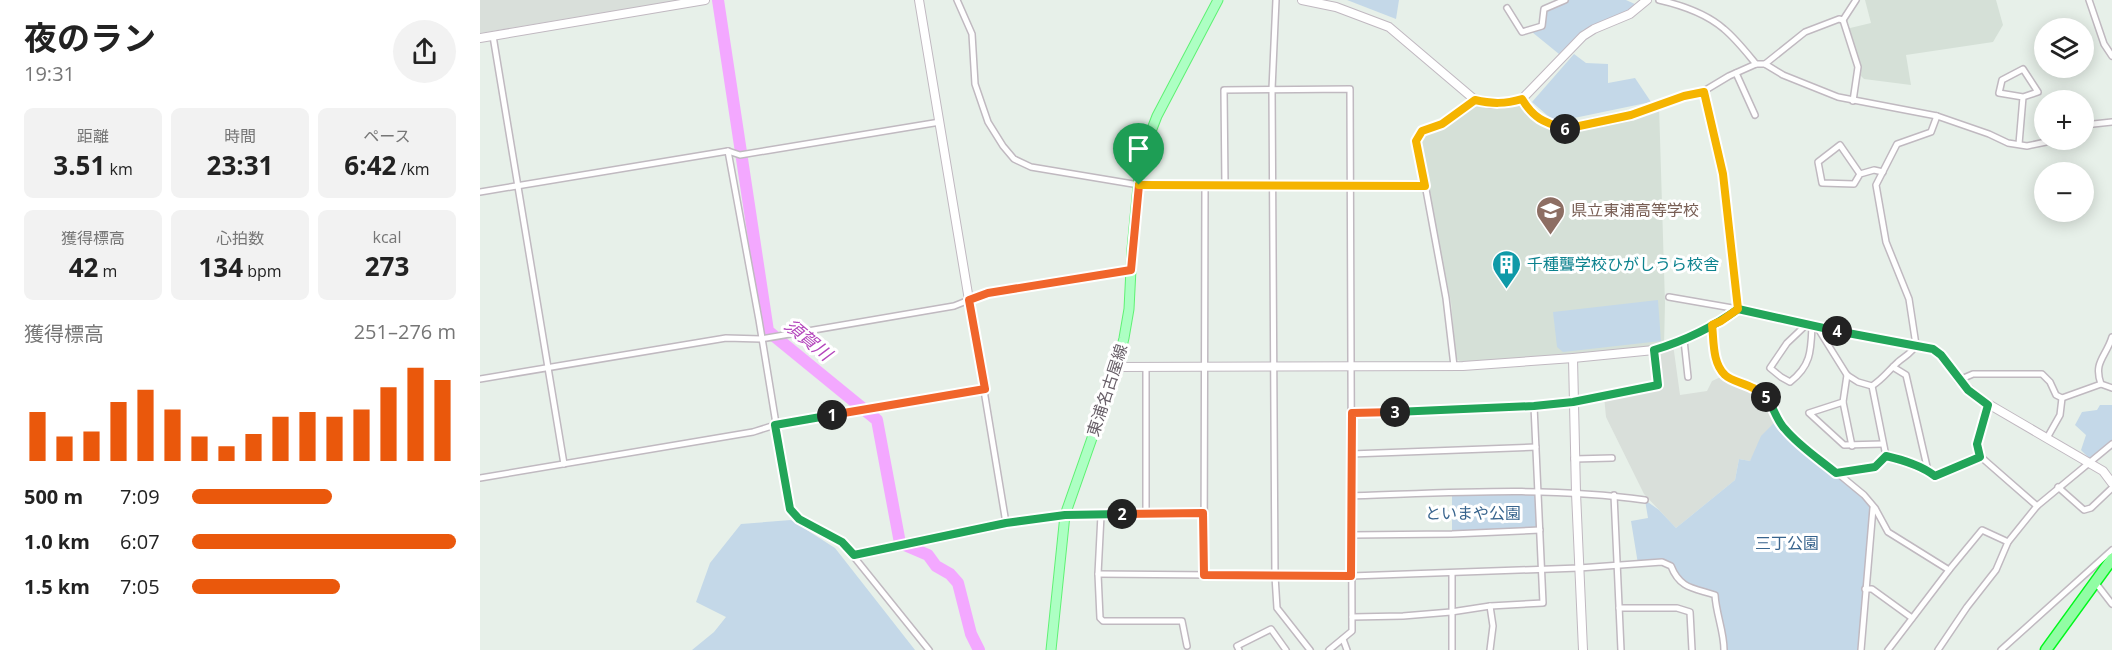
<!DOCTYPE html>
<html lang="ja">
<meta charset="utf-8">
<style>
:root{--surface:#fff;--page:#f2f2f2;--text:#222;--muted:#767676;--accent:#ea580c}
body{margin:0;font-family:"Open Sans","Noto Sans JP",sans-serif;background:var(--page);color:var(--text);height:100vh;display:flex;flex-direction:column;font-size:22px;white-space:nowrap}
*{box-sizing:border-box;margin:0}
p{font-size:20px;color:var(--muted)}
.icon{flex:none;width:33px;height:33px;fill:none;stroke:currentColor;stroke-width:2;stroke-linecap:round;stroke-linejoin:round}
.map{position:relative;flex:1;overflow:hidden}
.drawer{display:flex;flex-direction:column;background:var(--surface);width:480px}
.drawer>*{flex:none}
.fabs{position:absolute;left:1554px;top:18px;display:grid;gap:12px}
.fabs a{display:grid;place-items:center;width:60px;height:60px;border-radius:50%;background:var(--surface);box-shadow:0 3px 15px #0003;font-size:30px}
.pin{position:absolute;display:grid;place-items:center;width:51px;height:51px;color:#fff;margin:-62px -26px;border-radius:50% 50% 50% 0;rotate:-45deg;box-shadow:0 0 6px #0007}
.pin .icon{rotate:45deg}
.km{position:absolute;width:30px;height:30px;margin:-15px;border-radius:50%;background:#222;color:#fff;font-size:16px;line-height:30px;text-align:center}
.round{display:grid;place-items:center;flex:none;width:63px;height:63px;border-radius:32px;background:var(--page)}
.summary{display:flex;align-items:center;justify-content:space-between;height:102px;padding:0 24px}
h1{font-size:33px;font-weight:700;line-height:45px}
.stats{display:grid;grid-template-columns:repeat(3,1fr);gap:9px;height:102px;padding:6px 24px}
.stats div{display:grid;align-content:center;border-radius:9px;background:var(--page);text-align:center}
.stats b{font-size:26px;font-weight:700}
.stats small{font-size:16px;font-weight:400}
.stats p{font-size:16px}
.chart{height:168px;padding:12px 24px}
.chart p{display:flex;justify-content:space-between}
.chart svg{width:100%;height:108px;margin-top:6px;stroke:var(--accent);stroke-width:6}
ul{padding:0 24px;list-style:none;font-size:20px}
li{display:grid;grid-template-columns:96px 72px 1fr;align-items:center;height:45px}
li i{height:15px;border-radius:8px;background:var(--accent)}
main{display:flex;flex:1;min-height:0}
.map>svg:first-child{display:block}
</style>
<main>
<section class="drawer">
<div class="summary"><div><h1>夜のラン</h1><p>19:31</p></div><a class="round"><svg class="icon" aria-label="share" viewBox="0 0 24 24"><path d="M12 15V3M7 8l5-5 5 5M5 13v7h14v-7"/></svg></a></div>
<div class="stats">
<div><p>距離</p><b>3.51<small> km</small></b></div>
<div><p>時間</p><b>23:31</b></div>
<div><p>ペース</p><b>6:42<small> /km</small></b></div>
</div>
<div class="stats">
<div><p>獲得標高</p><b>42<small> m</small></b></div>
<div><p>心拍数</p><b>134<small> bpm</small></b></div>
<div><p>kcal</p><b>273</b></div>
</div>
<div class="chart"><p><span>獲得標高</span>251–276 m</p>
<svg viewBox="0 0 160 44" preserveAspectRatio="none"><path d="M5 44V24M15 44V34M25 44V32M35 44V20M45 44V15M55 44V23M65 44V34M75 44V38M85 44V33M95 44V26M105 44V24M115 44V26M125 44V23M135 44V14M145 44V6M155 44V11"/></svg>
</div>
<ul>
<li><b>500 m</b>7:09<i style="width:53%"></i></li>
<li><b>1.0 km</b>6:07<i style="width:100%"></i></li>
<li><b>1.5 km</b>7:05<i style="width:56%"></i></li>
</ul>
</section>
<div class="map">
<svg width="1632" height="650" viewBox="0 0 1632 650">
<rect width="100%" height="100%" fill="#e7f0e9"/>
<g fill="#d9dfda">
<path d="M0 0H200L0 33Z"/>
<path d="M1193 344 1200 395 1227 391 1232 381 1245 375 1284 394 1298 419 1270 461 1259 459 1255 480 1196 528 1164 494 1126 417 1124 396 1177 385 1174 350Z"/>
</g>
<g fill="#d5e0d7">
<path d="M1385 0H1516L1523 25 1513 42 1426 55 1431 85 1384 79 1380 75 1366 29 1391 23Z"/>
<path d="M1042 99 1050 112 1062 121 1087 130 1179 105 1185 303 1184 347 1065 358 982 362 976 359 971 302 937 141 942 131 962 125 995 100 1011 104Z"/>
</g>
<g fill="#c4d8e8">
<path d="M867 0H919L916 19Z"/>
<path d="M1085 0H1146L1157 5 1130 21 1103 30 1079 54 1052 32H1042L1062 26 1064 9Z"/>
<path d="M1094 54 1106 63 1128 64V83L1155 78 1171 102 1075 122 1052 102Z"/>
<path d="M1178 300 1181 341 1083 352 1077 347 1073 312Z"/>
<path d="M1620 405H1632V444L1610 459 1601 450 1606 435 1595 425 1602 412 1617 410Z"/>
<path d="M1298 419 1304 429 1393 506 1381 650H1244L1235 595 1201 583 1191 566 1182 562 1158 564 1151 521 1168 518 1165 500 1179 510 1196 528 1255 480 1259 459 1270 461 1281 436Z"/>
<path d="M1058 490 1060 530 972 534V493Z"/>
<path d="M311 520 355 548 435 650H212L234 632 246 617 216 602 230 563 261 524Z"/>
</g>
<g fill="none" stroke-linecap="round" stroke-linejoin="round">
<path stroke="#f3a8ff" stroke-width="12" d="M238 0 288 331 397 420 420 543 448 555 456 566 470 574 478 583 491 634 499 650"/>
<defs>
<g id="street">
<path d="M477 0 492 34 495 84 508 122 523 146 534 159 551 167 659 185 945 186"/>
<path d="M796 0 792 89 795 576 797 608 830 650"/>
<path d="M1179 0C1201 5 1227 14 1244 29 1256 39 1266 52 1276 64"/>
<path d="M1609 0 1624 44 1632 56"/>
<path d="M1027 8 1042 32 1062 26 1064 9 1085 0"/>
<path d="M1363 20 1378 67 1373 101"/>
<path d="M13 36 84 464"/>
<path d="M1285 64 1325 32 1359 19 1363 20 1376 0"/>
<path d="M1256 73 1275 115"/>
<path d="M1042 99 1050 112 1062 121 1087 130 1151 115 1204 96 1224 91 1249 76 1276 64H1285L1303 75 1358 97 1457 116 1509 134 1528 143 1547 146 1566 142 1569 140"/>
<path d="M1604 125 1632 122"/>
<path d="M1539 144 1543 97 1558 92 1543 69 1522 80 1519 93 1543 97"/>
<path d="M248 151 279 320 310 509 319 519 362 542 449 650"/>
<path d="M1380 174 1374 184 1342 183 1338 162 1360 145 1380 174 1394 170 1403 172"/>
<path d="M745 185 744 90 870 89 872 631 849 650"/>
<path d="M0 192 248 151 260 155 460 122"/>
<path d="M1189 297 1258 309 1243 174 1224 91"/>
<path d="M1232 325C1234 340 1233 363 1245 375 1251 381 1273 385 1283 393 1294 402 1297 418 1304 429L1384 495 1395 508 1408 532 1469 570"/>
<path d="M1326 325 1307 343 1290 368 1301 377 1310 382C1331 366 1331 351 1332 326"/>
<path d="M1337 327 1367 375 1378 382 1392 386C1404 378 1408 371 1418 362 1425 356 1432 353 1436 345L1429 299 1406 242 1396 185 1417 144 1451 132 1457 116"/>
<path d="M1204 340 1208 377"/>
<path d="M974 366 966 298 937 141 942 131 962 125 995 100"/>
<path d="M1413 367 1426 375 1448 471"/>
<path d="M1367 375 1363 402 1329 413 1364 445 1403 444"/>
<path d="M0 379 246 338 281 339 474 306 489 300 526 523"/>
<path d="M1479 380 1493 374H1562L1570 382 1576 395 1582 398 1621 384 1632 388"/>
<path d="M1621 384C1613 362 1626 357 1632 337"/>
<path d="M1392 386 1406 456"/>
<path d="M1363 402 1372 446"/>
<path d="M872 413 1054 406 1093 402 1178 385 1174 350"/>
<path d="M1567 438 1580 415 1582 398"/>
<path d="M871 454 1056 447"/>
<path d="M1406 456C1423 459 1441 465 1455 476L1501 457 1497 444 1508 405"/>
<path d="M1501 457 1557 506"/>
<path d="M1094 459 1132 458"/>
<path d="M1356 473 1395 467 1406 456"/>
<path d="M0 478 273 432 295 425 505 389"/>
<path d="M1578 487 1604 510 1611 508 1632 488"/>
<path d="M1134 495 1141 650"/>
<path d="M871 496C969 493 1068 486 1165 500"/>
<path d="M666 513V367"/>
<path d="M621 515 618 574 620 618 623 621H702L707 646"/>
<path d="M871 535 972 534 1060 530"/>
<path d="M374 555 526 523 585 515 723 513"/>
<path d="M972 573V650"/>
<path d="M618 574 871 576 1099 568 1182 562 1191 566C1200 589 1214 588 1235 595 1236 614 1244 631 1244 650"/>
<path d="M724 575 725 186"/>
<path d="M1615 582 1632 604"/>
<path d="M1385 589H1392L1432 618"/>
<path d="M1139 608H1197L1210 612 1212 650"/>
<path d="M872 617 923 616 971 612 1010 606 1063 603 1054 406"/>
<path d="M863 639 867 650"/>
<path d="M759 650 757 646 791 629 806 650"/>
<path d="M1010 650 1013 626 1010 606"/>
<path d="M1381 650 1393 508"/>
<path d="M1408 650 1469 570 1502 530 1528 542"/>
<path d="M1458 650 1487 607 1516 570 1528 542 1557 506 1632 444"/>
<path d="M1521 650 1632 550"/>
</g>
<g id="secondary">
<path d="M439 0 489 300 508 293 651 270"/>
<path d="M822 0 856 7 909 27 995 100 1011 104 1028 103 1042 99 1103 36 1114 29 1150 14 1167 0"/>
<path d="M0 38 225 0"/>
<path d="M1093 358 1096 493 1103 650"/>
<path d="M637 367 983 366 1093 358 1174 350 1204 340 1241 321 1258 309 1336 327 1453 349 1461 355 1479 380 1498 398 1623 471 1632 483"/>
</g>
<path id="primary" d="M571 650 585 515 637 367 644 338 649 309 652 249 659 176 665 147 677 116 738 0"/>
<path id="highway" d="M1566 650 1632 559"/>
</defs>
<use href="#street" stroke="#c0b9c0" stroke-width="8"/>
<use href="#secondary" stroke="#c0b8c0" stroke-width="10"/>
<use href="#primary" stroke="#5ef274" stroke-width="11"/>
<use href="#highway" stroke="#00f71c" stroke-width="13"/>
<use href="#street" stroke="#fff" stroke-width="5"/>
<use href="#secondary" stroke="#fff" stroke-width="8"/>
<use href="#primary" stroke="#adffc3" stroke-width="9"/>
<use href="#highway" stroke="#91fda4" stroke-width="10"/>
</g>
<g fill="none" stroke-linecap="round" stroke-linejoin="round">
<defs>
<path id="split-1" d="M352 415 505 389 489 300 508 293 651 270 659 185"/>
<path id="split-2" d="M352 415 295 425 310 509 319 519 362 542 374 555 526 523 585 515 642 514"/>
<path id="split-3" d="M642 514 723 513 724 575 871 576 872 413 915 412"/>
<path id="split-4" d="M915 412 1054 406 1093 402 1178 385 1174 350C1204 341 1233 327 1258 309L1357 331"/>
<path id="split-5" d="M1286 397C1294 407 1296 420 1305 429 1319 446 1339 459 1356 473L1395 467 1406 456C1423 460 1441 465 1455 476L1500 457 1497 444 1508 405 1488 390 1461 355 1453 349 1357 331"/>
<path id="split-6" d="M1085 129 1151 115 1204 96 1224 92 1243 174 1258 309 1241 321 1232 325C1234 340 1232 363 1245 375 1253 383 1274 384 1286 397"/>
<path id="split-7" d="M659 185 945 186 936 141 942 131 962 124 995 100C1012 104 1025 104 1042 99 1054 119 1064 122 1085 129"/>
</defs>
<use href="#split-1" stroke="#fff" stroke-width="12"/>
<use href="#split-2" stroke="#fff" stroke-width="12"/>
<use href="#split-3" stroke="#fff" stroke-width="12"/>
<use href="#split-4" stroke="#fff" stroke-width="12"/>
<use href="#split-5" stroke="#fff" stroke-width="12"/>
<use href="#split-6" stroke="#fff" stroke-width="12"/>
<use href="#split-7" stroke="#fff" stroke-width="12"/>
<use href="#split-1" stroke="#f0652b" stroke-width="8"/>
<use href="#split-2" stroke="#22a559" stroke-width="8"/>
<use href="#split-3" stroke="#f0652b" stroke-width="8"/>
<use href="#split-4" stroke="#22a559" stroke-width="8"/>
<use href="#split-5" stroke="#22a559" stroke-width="8"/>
<use href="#split-6" stroke="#f5b400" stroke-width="8"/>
<use href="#split-7" stroke="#f5b400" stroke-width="8"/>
</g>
<defs>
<symbol id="school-pin" viewBox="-11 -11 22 30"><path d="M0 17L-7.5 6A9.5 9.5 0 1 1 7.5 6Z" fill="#8d6e63" stroke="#fff"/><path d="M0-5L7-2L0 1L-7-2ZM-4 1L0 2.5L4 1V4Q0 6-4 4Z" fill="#fff"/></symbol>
<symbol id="building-pin" viewBox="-11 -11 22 30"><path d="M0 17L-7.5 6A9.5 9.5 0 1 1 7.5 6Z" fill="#0f9aa8" stroke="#fff"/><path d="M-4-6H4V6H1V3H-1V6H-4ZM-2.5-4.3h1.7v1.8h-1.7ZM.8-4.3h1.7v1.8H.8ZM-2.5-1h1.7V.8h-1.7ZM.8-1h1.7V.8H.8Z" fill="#fff"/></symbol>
</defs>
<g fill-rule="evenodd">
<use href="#school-pin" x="1054" y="194" width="33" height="45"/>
<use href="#building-pin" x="1010" y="248" width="33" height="45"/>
</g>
<g text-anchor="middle" stroke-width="6" stroke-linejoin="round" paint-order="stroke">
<g font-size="16" fill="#785e54" stroke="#fff" text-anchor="start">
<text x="1091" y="216">県立東浦高等学校</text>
</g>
<g font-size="16" fill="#0d838f" stroke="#fff" text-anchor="start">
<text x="1047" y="270">千種聾学校ひがしうら校舎</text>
</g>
<g font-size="16" fill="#675e67" stroke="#fff">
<text transform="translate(627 390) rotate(-72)" y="6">東浦名古屋線</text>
</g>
<g font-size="16" fill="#38648d" stroke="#fff">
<text x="993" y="519">といまや公園</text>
<text x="1307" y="549">三丁公園</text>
</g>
<g font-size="18" font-style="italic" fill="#b446bc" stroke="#fff">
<text transform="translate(328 340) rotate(39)" y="6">須賀川</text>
</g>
</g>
</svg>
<div class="fabs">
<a><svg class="icon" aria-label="layers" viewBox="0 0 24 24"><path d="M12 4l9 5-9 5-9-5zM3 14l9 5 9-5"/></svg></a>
<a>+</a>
<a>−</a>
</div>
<div class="pin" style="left:659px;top:185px;background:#1e9e55"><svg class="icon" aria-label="arrive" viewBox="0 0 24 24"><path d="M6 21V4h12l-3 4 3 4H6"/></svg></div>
<b class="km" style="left:352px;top:415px">1</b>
<b class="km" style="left:642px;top:514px">2</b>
<b class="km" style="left:915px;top:412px">3</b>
<b class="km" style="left:1357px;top:331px">4</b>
<b class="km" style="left:1286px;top:397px">5</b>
<b class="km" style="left:1085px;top:129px">6</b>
</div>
</main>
